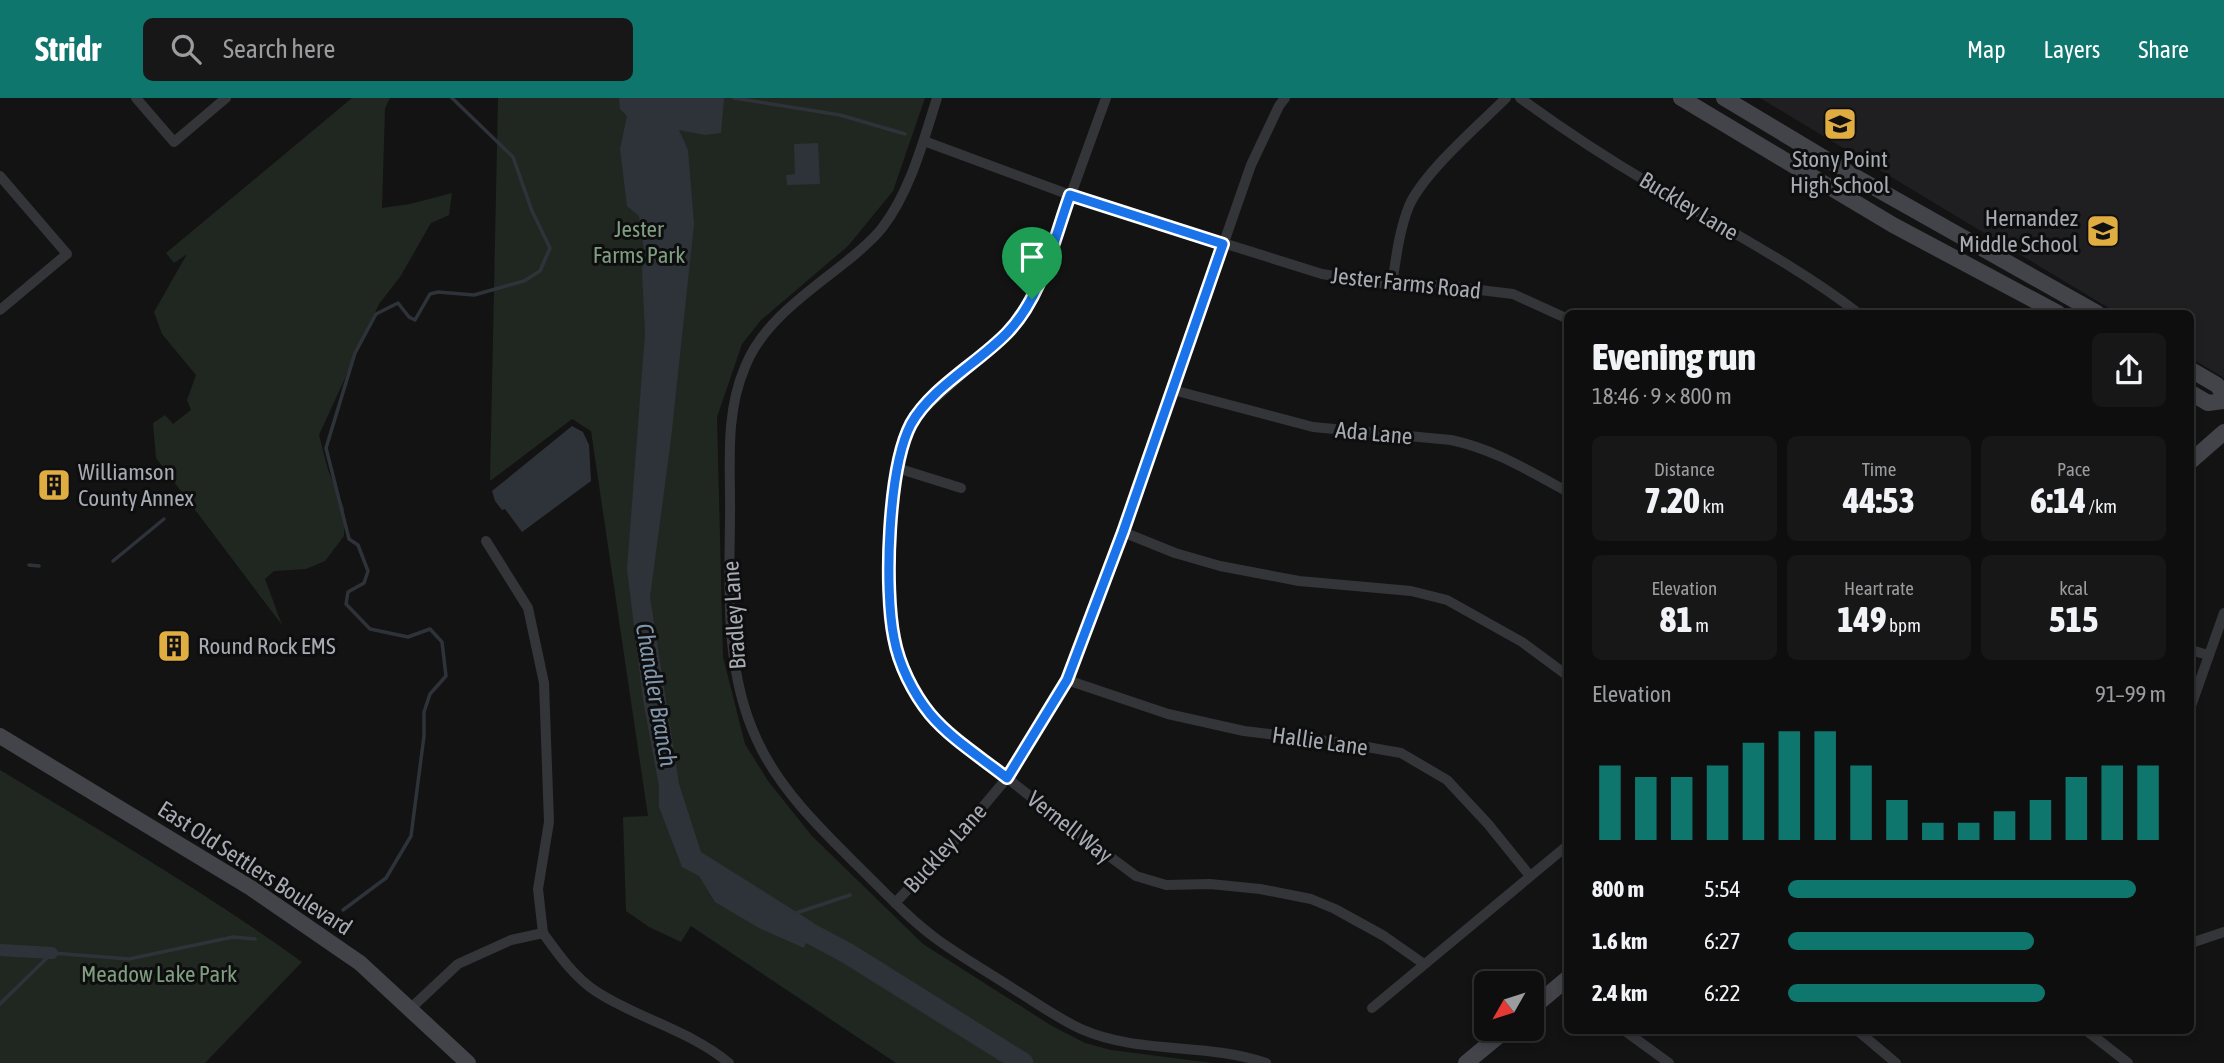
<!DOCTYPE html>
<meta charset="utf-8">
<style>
:root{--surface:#0e0e0f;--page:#171718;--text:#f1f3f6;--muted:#9b9c9e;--line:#2e2e2f;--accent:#0f766e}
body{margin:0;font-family:"Asap Condensed",sans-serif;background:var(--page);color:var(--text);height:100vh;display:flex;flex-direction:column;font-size:26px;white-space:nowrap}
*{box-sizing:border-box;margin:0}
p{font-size:23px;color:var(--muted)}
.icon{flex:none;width:38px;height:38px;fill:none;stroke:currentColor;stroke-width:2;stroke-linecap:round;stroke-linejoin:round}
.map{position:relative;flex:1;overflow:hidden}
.details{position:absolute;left:1564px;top:212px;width:630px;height:724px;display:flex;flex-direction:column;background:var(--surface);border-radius:10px;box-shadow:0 4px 10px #0003,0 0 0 2px var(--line)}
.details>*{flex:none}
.needle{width:46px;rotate:231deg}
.controls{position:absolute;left:1474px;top:873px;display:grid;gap:14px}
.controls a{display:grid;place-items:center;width:70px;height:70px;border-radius:10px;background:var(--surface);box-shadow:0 4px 10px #0003,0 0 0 2px var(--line);font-size:35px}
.pin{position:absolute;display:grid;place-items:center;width:60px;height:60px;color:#fff;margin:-72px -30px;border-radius:50% 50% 50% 0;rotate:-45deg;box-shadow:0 0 7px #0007}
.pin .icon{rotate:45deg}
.round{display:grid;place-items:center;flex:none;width:74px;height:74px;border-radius:10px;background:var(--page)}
.overview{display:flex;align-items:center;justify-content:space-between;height:119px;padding:0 28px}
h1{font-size:38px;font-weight:800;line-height:52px}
.metrics{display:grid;grid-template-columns:repeat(3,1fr);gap:10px;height:119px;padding:7px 28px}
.metrics div{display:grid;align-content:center;border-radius:10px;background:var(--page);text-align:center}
.metrics b{font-size:35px;font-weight:800}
.metrics small{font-size:19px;font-weight:400}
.metrics p{font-size:19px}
.chart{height:196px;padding:14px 28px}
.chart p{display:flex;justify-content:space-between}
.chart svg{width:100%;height:126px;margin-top:7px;stroke:var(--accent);stroke-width:6}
ul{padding:0 28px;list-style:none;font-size:23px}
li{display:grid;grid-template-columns:112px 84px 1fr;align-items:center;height:52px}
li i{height:18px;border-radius:9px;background:var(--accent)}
header{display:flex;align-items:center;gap:42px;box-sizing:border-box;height:98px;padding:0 35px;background:var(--accent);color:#fff}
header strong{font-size:33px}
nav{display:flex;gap:38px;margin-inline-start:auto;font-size:24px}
.search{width:490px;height:63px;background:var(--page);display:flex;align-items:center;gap:18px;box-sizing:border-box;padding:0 24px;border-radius:10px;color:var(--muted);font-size:26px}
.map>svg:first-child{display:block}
</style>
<header>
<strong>Stridr</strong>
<div class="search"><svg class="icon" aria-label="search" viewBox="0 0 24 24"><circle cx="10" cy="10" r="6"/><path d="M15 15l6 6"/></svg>Search here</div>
<nav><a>Map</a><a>Layers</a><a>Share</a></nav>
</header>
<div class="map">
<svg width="2224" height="965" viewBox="0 0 2224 965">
<rect width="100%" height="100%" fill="#131314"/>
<path fill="#1f1f21" d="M1760 0H2224V280L2191 260V215H2117Z"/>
<g fill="#202720">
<path d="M352 0H390L385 10 382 110 410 106 452 95 449 117 431 125 400 179 379 206 319 337 328 372 344 410V438L325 463 306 471 274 473 265 481 282 527 156 360 153 325 165 317 173 326 191 312 187 302 196 277 162 236 154 214 187 156 174 165 166 155Z"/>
<path d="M498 0H925L893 93 848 148 761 222 742 246 717 319 723 559 745 646 768 683 812 738 923 846 1052 928 1085 945 1111 952 1213 965H896L691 828 681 844 649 829 626 813 623 719 648 718 591 333 572 321 490 383Z"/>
<path d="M0 672C102 734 205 794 302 864L205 965H0Z"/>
</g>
<g fill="#2d3339">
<path d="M619 0H724L721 35 705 37 679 32 688 52 694 126 671 341 650 499 679 686 701 754 814 825 804 850 759 830 715 804 699 778 682 769 659 709V688L643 602 627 471 645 236 642 171 645 160 639 118 627 108 620 51 627 18 620 11Z"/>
<path d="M818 45 820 86 787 87 786 77 795 76 794 46Z"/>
<path d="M572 328 583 334 589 347 591 383 522 434 505 411 502 412 495 403 492 393Z"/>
</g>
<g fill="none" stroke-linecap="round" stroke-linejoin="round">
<g stroke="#2d3339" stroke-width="3.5">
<path d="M734 0 840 17 905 36"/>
<path d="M113 463 164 421"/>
<path d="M29 467 39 468"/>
<path d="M343 812 386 780 411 738 424 638V614L430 596 446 578 442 544 430 531 408 539 370 531 346 506 348 494 364 485 368 473 358 447 349 441 326 350 355 255 376 216 398 205 409 219 415 222 430 196 438 194 474 197 524 183 540 173 550 150 532 113 513 59 452 0"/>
<path d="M796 815 850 797"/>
<path d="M0 906 52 855 129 861 233 839 255 841"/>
</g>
<path stroke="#2d3339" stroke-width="12" d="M0 852 52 855"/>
<path stroke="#2d3339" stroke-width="21" d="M785 822 847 855 1023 965"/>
<g stroke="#343539" stroke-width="10">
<path d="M136 0 174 44 226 0"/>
<path d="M937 0C923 44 910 94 882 130 872 143 859 153 847 163 810 193 763 223 745 269 724 318 731 370 730 422 729 495 725 574 757 642 781 695 827 737 868 778 890 800 912 823 938 842 963 860 991 876 1017 893 1038 906 1059 921 1081 931 1140 957 1206 944 1266 965"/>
<path d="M1106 0 1046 165 1024 215 1007 236 922 312 904 342 897 370 889 441 891 522 894 542 900 562 919 600 939 626 1055 718 1136 778 1166 787 1210 786 1260 791 1311 801 1335 811 1384 838 1424 866"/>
<path d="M1520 0C1561 30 1605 59 1649 85 1719 128 1793 165 1858 215"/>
<path d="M924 43 1070 97 1322 176 1392 187H1438L1513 196 1568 221"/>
<path d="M0 78 67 156 0 212"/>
<path d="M1392 187C1396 160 1399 133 1409 108 1424 74 1478 28 1506 0"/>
<path d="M1173 292 1313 329 1451 342C1494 351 1529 373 1568 394"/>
<path d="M897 370 961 390"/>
<path d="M1123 434 1175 455 1220 468 1299 483 1411 493 1447 502 1522 544 1568 578"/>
<path d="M486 443 528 510 544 585 549 724 538 791 543 835"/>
<path d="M2191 552 2208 557"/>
<path d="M1067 582 1168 616 1244 633 1344 645 1401 655 1447 682 1488 726 1530 778"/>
<path d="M2191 608 2224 515"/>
<path d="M895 805 955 742 1007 680 1067 582 1123 434 1251 67 1279 8 1285 0"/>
<path d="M2191 845 2224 834"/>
<path d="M1372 910 1568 747"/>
<path d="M410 911 458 866 511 842 543 835C558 856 575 880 597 894 639 921 689 932 729 965"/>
<path d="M1625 933 1669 965"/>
<path d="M1858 933 1896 965"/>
<path d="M2087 933 2128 965"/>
</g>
<g stroke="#434449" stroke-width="16">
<path d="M1681 0 1893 127 2058 215"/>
<path d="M1724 0 1861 82 2097 215"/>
<path d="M2191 272 2217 287 2224 297"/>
<path d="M2191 295 2208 305 2224 303"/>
<path d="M2191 363 2224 334"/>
<path d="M0 638 251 790 360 865 468 965"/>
<path d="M1531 911 1568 880"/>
<path d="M1466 965 1507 931"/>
</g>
</g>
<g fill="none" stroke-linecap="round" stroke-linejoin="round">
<defs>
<path id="route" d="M1070 97 1223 146 1123 434 1067 582 1007 680C982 660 951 641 930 616 913 595 899 567 894 540 884 491 888 370 911 326 931 290 978 265 1007 235 1042 199 1053 144 1070 97Z"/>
</defs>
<use href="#route" stroke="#fff" stroke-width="14"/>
<use href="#route" stroke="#1a73e8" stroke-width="9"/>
</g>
<defs>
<symbol id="school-square" viewBox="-11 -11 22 22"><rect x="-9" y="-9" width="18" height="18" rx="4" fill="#dfad40" stroke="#0e0e0f"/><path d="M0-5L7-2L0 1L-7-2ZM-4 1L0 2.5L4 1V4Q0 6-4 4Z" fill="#111"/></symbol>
<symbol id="building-square" viewBox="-11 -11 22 22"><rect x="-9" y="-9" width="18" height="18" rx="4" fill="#dfad40" stroke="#0e0e0f"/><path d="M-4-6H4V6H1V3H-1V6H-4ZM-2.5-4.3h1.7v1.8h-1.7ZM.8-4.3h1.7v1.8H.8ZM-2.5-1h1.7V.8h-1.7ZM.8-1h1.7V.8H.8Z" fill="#111"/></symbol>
</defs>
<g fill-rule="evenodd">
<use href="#school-square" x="1821" y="7" width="38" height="38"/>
<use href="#school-square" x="2084" y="114" width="38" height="38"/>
<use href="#building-square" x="35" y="368" width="38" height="38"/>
<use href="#building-square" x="155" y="529" width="38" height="38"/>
</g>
<g text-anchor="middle" stroke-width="6" stroke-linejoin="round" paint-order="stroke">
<g font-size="23" fill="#a6aab3" stroke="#0e0e0f" text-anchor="start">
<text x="1840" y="69" text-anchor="middle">Stony Point<tspan x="1840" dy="26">High School</tspan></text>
<text x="2078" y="128" text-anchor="end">Hernandez<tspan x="2078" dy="26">Middle School</tspan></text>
<text x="78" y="382">Williamson<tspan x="78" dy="26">County Annex</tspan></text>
<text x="198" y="556">Round Rock EMS</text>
</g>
<g font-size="23" fill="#a6aab3" stroke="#0e0e0f">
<text transform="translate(1689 108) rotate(31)" y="8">Buckley Lane</text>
<text transform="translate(1406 185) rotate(6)" y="8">Jester Farms Road</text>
<text transform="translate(1374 335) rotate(5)" y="8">Ada Lane</text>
<text transform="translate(734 517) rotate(-94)" y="8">Bradley Lane</text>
<text transform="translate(1320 643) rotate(8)" y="8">Hallie Lane</text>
<text transform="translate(1070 729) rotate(38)" y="8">Vernell Way</text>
<text transform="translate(945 750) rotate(-48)" y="8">Buckley Lane</text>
<text transform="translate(255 770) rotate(33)" y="8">East Old Settlers Boulevard</text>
</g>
<g font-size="23" fill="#7f9d81" stroke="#0e0e0f">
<text x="639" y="139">Jester<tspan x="639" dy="26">Farms Park</tspan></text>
<text x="159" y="884">Meadow Lake Park</text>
</g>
<g font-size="24" font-style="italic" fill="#8096ab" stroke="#0e0e0f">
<text transform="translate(656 597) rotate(80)" y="8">Chandler Branch</text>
</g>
</g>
</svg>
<div class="controls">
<a><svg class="needle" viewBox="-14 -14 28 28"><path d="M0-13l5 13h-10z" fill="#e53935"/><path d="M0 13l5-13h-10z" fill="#9b9c9e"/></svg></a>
</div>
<div class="pin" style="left:1032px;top:201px;background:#1e9e55"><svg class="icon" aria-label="arrive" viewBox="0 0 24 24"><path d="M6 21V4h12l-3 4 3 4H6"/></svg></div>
<section class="details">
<div class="overview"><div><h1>Evening run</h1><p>18:46 · 9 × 800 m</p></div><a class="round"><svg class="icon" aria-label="share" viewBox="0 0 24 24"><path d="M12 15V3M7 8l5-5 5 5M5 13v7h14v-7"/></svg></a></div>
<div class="metrics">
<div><p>Distance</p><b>7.20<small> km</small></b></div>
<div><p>Time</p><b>44:53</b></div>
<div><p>Pace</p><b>6:14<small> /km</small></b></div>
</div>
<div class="metrics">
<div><p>Elevation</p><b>81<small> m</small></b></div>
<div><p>Heart rate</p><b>149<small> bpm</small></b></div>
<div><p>kcal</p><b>515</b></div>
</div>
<div class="chart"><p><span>Elevation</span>91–99 m</p>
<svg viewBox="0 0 160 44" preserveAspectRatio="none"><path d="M5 44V18M15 44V22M25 44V22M35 44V18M45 44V10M55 44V6M65 44V6M75 44V18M85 44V30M95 44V38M105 44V38M115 44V34M125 44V30M135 44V22M145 44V18M155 44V18"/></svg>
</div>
<ul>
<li><b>800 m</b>5:54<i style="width:92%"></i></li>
<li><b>1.6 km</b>6:27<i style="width:65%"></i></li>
<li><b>2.4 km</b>6:22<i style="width:68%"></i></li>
</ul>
</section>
</div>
